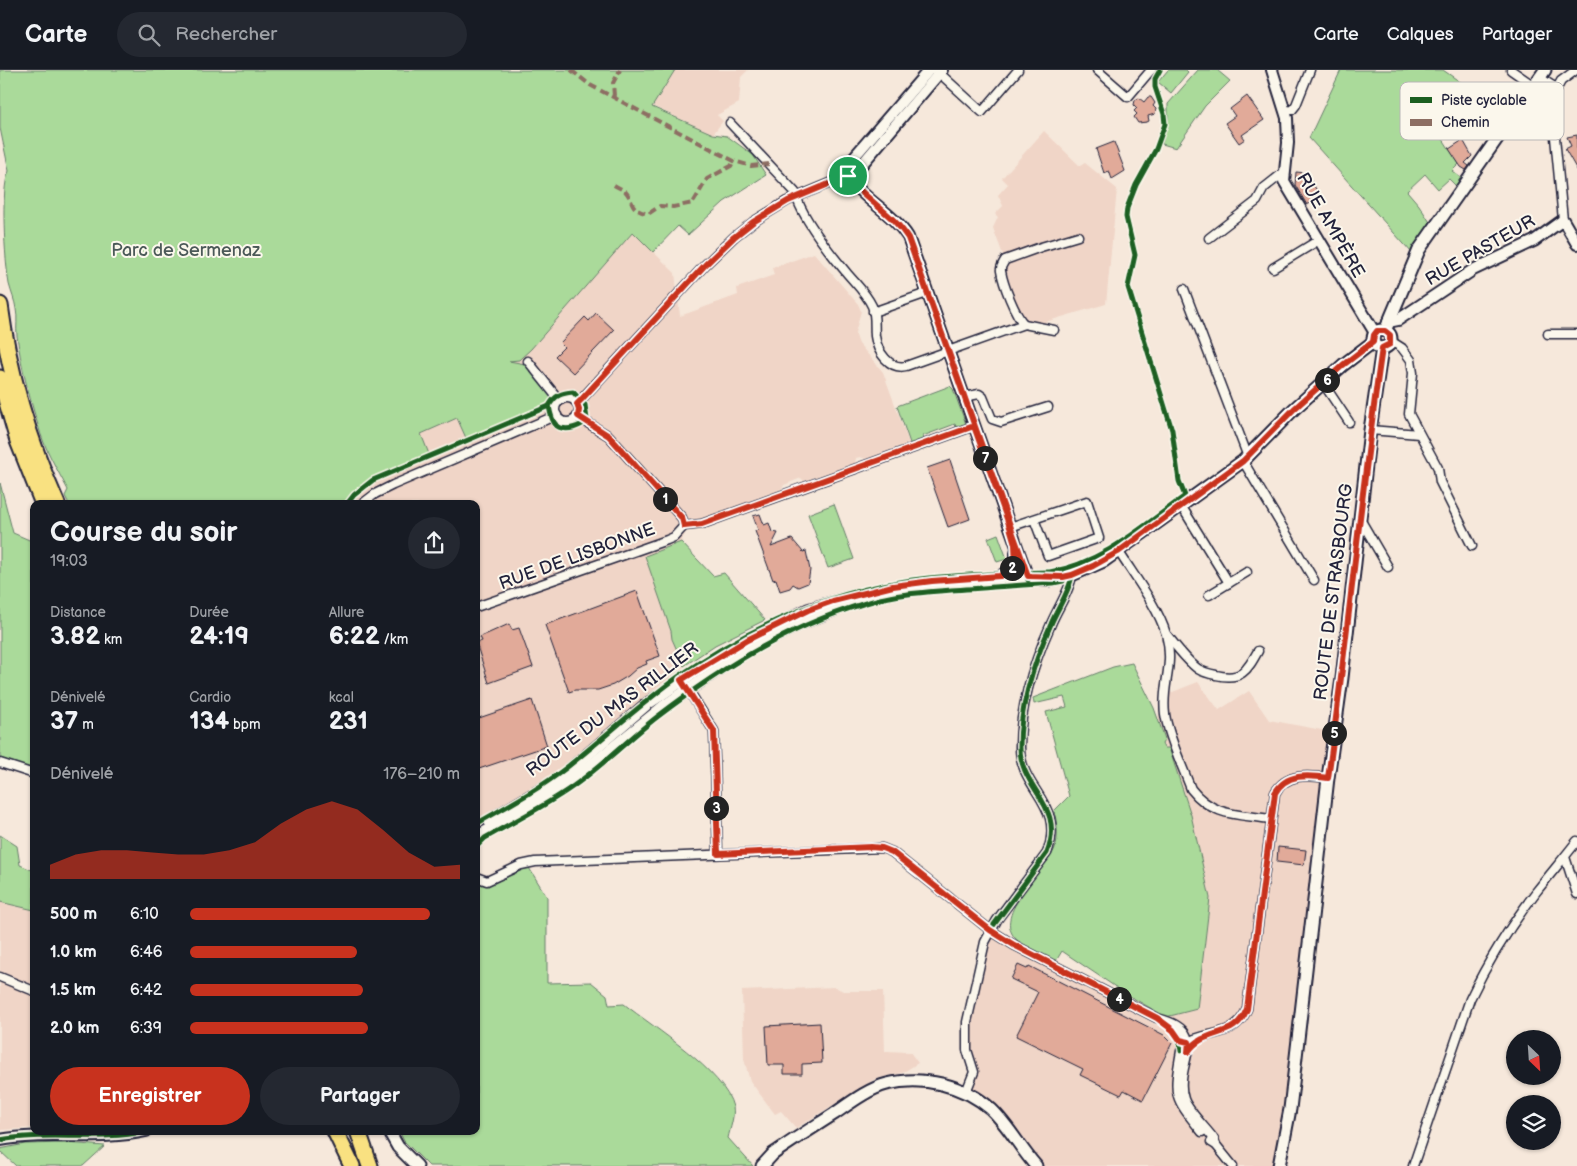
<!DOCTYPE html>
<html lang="fr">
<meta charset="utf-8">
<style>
:root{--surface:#171b24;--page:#242831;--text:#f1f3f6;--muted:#9ea1a6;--line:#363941;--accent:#c8321e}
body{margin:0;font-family:"Balsamiq Sans",sans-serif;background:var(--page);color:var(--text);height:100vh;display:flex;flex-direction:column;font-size:19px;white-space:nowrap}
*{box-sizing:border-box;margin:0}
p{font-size:16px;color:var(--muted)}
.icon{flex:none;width:28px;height:28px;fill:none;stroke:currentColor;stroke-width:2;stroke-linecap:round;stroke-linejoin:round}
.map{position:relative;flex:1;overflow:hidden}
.panel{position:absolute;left:30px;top:430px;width:450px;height:635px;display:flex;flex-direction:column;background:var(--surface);border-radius:10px;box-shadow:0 1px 4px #0004}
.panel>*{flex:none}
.needle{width:32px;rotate:155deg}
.fabs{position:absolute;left:1506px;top:960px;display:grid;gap:10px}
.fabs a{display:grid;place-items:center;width:55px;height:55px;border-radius:50%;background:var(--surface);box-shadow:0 1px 4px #0004;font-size:25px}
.pin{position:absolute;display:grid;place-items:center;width:42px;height:42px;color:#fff;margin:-21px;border:2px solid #fff;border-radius:50%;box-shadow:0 1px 5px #0007}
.km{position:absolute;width:25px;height:25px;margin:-12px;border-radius:50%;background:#222;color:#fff;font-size:14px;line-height:25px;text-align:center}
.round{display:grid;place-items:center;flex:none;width:52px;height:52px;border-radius:26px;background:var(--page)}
.headline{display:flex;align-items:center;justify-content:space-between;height:85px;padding:0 20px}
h1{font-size:28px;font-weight:600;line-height:38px}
.figures{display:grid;grid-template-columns:repeat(3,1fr);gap:8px;height:85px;padding:5px 20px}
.figures div{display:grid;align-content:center}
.figures b{font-size:25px;font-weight:600}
.figures small{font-size:14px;font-weight:400}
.figures p{font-size:14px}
.chart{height:140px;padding:10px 20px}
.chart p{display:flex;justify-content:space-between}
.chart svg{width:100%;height:90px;margin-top:5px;fill:var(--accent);opacity:.7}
.primary-button{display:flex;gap:10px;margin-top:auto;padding:10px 20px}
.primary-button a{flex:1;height:58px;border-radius:30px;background:var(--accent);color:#fff;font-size:20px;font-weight:600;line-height:58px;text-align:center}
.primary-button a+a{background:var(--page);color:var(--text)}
ul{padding:0 20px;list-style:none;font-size:16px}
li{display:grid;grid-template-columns:80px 60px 1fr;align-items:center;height:38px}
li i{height:12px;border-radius:6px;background:var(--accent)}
header{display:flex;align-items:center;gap:30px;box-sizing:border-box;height:70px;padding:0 25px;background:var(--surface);border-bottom:1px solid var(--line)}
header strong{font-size:24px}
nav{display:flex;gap:28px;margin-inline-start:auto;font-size:18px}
.search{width:350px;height:45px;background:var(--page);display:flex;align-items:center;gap:12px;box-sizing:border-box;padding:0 18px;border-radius:28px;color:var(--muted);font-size:19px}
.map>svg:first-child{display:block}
</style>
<header>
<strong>Carte</strong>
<div class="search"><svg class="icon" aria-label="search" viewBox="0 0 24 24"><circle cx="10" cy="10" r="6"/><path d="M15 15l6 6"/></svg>Rechercher</div>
<nav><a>Carte</a><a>Calques</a><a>Partager</a></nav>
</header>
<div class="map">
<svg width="1577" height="1096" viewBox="0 0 1577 1096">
<rect width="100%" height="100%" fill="#f6e8db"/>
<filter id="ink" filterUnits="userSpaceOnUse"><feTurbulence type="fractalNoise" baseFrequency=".02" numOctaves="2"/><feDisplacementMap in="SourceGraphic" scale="10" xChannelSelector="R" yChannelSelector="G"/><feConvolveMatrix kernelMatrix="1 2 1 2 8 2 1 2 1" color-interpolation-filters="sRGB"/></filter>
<g filter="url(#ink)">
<g fill="#f0d5c7">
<path d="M675 0H748L741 7 739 33 717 45 723 51 713 64 652 36Z"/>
<path d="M1044 61 1080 96 1085 93 1117 119 1106 234 1038 254 1022 251 1002 196 1005 190 993 158 998 147 995 144 1003 136 998 125 1008 114 1002 108Z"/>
<path d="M633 162 675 203 680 246 738 225 737 218 774 205 772 198 814 183 858 234 861 241 855 263 859 274 883 302 909 373 866 389 860 387 856 388 855 393 804 411 801 408 784 415 782 419 698 450 692 449 681 472 645 486 671 561 672 569 684 596 567 695 514 731 476 751V434H344L352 424 373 407 398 397 420 364 457 348 466 368 549 333 506 291 531 279Z"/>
<path d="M1198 612 1219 640 1249 621 1269 650 1327 661 1280 1096H1041L970 1023 972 1002 965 970 980 887 991 864 1160 957 1166 947 1197 939 1210 828 1185 725 1169 678H1164L1162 674 1165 669 1158 647 1170 623Z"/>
<path d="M0 832 34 840V1058L0 1060Z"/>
<path d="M835 917 843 921H883L885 981 910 982 918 993 902 1003 875 1009 796 1058 781 1041 775 1044 750 1011 744 989 742 921Z"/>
</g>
<g fill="#aada9a" stroke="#667e6a">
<path d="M0 0H675L652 37 713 64 727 66 753 85 766 105 724 132 688 165 678 156 653 182 633 162 531 279 519 290 509 291 525 294 552 327 549 333 466 368 457 348 421 364 429 384C396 397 367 406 344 434H69L65 426 68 420C57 399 44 378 38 355 29 326 21 296 17 266 16 257 18 248 16 239 15 231 11 222 9 214 5 190 0 119 9 101L0 58Z"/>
<path d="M1168 0H1186L1188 2 1171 23 1158 12Z"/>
<path d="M1198 0H1217L1230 11 1205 36 1176 78 1162 74 1168 50V34Z"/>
<path d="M1341 0H1443L1479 25 1441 66 1459 94 1452 101 1461 108 1457 117 1449 109 1438 119 1425 104 1407 121 1419 135 1431 154 1412 183 1309 68Z"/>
<path d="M950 316 953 319 966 354 956 357 955 354 923 366 924 371 911 376 897 336Z"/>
<path d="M0 413 13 463 34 472V700L0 689Z"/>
<path d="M834 434 854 489 828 498 808 444Z"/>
<path d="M998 464 1007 489 997 492 988 468Z"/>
<path d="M681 472 713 506 724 503 765 550 715 575 684 596 672 569 671 561 645 486Z"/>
<path d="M1132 593 1154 638 1165 669 1162 674 1164 678H1169L1191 745 1210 828 1197 939 1166 947 1126 924 1062 881 1056 891C1044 885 1026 879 1016 869 991 844 1046 802 1055 778 1059 767 1057 752 1054 741L1069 726 1046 642 1067 637 1064 627 1034 634 1033 628 1113 597Z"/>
<path d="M0 765 17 776 20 795 34 801V840L0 832Z"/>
<path d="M526 793 547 827V913L591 912 607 925 609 935 624 934C653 957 725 1002 733 1037 735 1045 730 1059 728 1068L753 1096H429L404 1071 399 1061H476V814L494 813Z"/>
<path d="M67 1073 105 1076 83 1096H16L0 1081V1079L25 1074Z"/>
</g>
<g fill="#e1aa99" stroke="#22223b">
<path d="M1247 26 1264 50 1242 65 1245 69 1239 73 1225 53 1235 46 1230 39Z"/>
<path d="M1148 27H1151L1155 33 1153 36 1156 39 1155 44 1148 46 1149 51 1147 52 1138 53 1134 47 1137 44 1134 41 1137 38 1134 35 1135 30 1139 28 1144 32Z"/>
<path d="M1577 65V100L1565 79 1571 76 1567 67Z"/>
<path d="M1463 70 1472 86 1465 93 1469 96 1466 100 1461 97 1449 79Z"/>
<path d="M1114 72 1125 101 1112 109 1109 101 1104 103 1096 79Z"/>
<path d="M1296 102 1306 103 1321 127 1307 135 1295 115Z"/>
<path d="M596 243 614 260 573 303 555 286 564 277 560 273 585 247 589 251Z"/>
<path d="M950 390 970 449 948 457 927 398Z"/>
<path d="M760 444 764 455 769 453 772 462 778 463 771 477 792 469 803 482 806 481 810 500 808 513 798 517 793 514 790 518 780 521 776 509 773 510 755 461 758 460 753 446Z"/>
<path d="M637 521 660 586 646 591 647 594 637 598 628 606 613 615 598 620H575L569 622 545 555Z"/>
<path d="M509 554 512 560 519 558 533 597 489 613 476 573 482 571 480 567Z"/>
<path d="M532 630 547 676 476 700V649Z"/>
<path d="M1278 777 1306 780 1304 795 1277 792Z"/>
<path d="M1018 895 1027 899 1029 896 1164 965 1172 973 1143 1030 1124 1020 1121 1025 1080 1005 1083 999 1016 966 1038 922 1011 909Z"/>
<path d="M820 953 822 993 802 994V1004H784V995H768L766 956Z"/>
</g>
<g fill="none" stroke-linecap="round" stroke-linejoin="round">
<defs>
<g id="minor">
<path d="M936 0 982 42 1018 0"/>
<path d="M1097 0 1128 27 1151 0"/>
<path d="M1511 0 1534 16"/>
<path d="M1540 8 1556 18"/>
<path d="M1285 41 1292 40 1296 35 1310 0"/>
<path d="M730 53 795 122C801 147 830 183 846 202 855 213 866 223 872 236 876 245 874 256 875 266 877 282 890 300 906 296L1024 254 1054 260"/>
<path d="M1563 150 1554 57 1553 26 1561 11 1576 0"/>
<path d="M1209 168 1257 131 1264 118 1283 103"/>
<path d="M1273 198 1319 170"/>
<path d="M1184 219 1248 387"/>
<path d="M873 242 927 223"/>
<path d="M1024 254C1015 245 1003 214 1001 201 1000 197 1003 194 1005 190L1041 177 1078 166"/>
<path d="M1548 264H1577"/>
<path d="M1391 271 1402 278 1411 290 1413 303 1409 344 1438 398 1440 412 1472 476"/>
<path d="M528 291 560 331"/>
<path d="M1323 313 1349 352"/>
<path d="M964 327 979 324 983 327 992 349 1001 352 1048 337"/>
<circle cx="567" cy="340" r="12"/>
<path d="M577 334 705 195 734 167 753 152 787 131 847 106"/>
<path d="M578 347 609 366 682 448 684 456 702 454 974 356"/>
<path d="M1370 360 1419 364"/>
<path d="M1243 391 1314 510"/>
<path d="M362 434 375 424 393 415 557 345"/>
<path d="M1182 437 1229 513"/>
<path d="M1360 449 1388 497"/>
<path d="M1010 457 1087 431 1099 468 1048 486 1034 449"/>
<path d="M1119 482C1134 506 1158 537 1166 564 1175 596 1161 615 1165 644 1168 666 1183 698 1191 719 1213 747 1238 744 1270 749"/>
<path d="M1209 525 1247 502"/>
<path d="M476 537 667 470 674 467 684 456"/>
<path d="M1167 565C1176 576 1186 590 1198 599 1203 602 1211 604 1216 605 1241 611 1247 601 1258 581"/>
<path d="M686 616 714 661 718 784"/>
<path d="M0 693 34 704"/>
<path d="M1565 787 1577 824"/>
<path d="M476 807 487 811 521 795 535 792 882 778 892 782 990 860 1014 875 1157 948C1215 962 1172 994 1184 1029 1188 1041 1206 1058 1214 1069L1216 1075"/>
<path d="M0 907 34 921"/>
<path d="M966 1022 974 1002 967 980V952L985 872 997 850 1047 783C1066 733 1019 720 1020 676 1020 634 1034 592 1051 554 1057 539 1070 521 1072 505"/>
<path d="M1202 1062C1173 1026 1173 1026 1181 981 1192 957 1233 974 1247 939L1275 723C1286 703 1308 705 1328 708"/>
<path d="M1211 1072 1216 1075 1233 1096"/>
<path d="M1413 1096 1470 929C1488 891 1511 855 1536 822 1550 804 1564 788 1577 771"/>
</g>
<g id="tertiary">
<path d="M942 0 857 100 851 101 847 106C864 130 893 143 908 167L1029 511"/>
<path d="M1272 0 1287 48 1288 73 1284 111 1375 263"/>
<path d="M851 101 849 95 854 87 929 0"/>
<path d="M1388 252 1398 250 1473 200 1534 171 1563 150 1577 174"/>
<path d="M1001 506 1016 494V482"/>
<path d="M0 1070C48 1061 98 1072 146 1061"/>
</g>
<g id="secondary">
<circle cx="1382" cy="269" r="9"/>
<path d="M1385 261 1419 180 1545 0"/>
<path d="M489 751 558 710 646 635 726 581 808 540 851 527"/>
<path d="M476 767 562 719 664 636 746 580 799 554 855 531 882 524 916 518 971 512 1049 510 1072 505 1104 491 1243 391 1294 339 1343 295 1373 272"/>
<path d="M389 1061 398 1077 417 1096"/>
<path d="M762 1096 773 1084C793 1070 814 1057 834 1044 850 1033 868 1019 887 1014 922 1005 964 1015 991 1039 1009 1056 1020 1078 1036 1096"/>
<path d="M1279 1096 1290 1039 1328 708 1342 608 1370 360 1382 278"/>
</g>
<g id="motorway">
<path d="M0 235C9 304 29 371 57 434"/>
<path d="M0 308 18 371 43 434"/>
<path d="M335 1061 352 1096"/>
<path d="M358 1061 370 1096"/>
</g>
</defs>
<use href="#minor" stroke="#22223b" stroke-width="11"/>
<use href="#tertiary" stroke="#22223b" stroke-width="14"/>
<use href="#secondary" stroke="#22223b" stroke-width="15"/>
<use href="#motorway" stroke="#22223b" stroke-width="19"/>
<use href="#minor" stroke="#fbf7ec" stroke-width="8"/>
<use href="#tertiary" stroke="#fbf7ec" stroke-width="10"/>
<use href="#secondary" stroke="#fbf7ec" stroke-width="11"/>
<use href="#motorway" stroke="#f9e181" stroke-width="15"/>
<g stroke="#8d6e63" stroke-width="4" stroke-dasharray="8 4" stroke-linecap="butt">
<path d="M571 0 590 15 734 91 751 96 769 94"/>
<path d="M614 26 613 13 620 0"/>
<path d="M614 115C617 117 622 119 625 121 635 132 628 139 648 144L660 136 673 137 693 133 707 109 731 96 734 91"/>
</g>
<defs>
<g id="cycleway">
<path d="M847 106C864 130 893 143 908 167L1028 510"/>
<path d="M573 322 585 335 587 349C582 357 566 362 557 356 552 352 550 342 549 336 555 325 562 323 573 322Z"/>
<path d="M347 434 354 425 373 410 549 336"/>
<path d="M1072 505C1070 521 1057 539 1051 554 1034 592 1020 634 1020 676 1019 720 1066 733 1047 783L990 860 1014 875 1157 948C1170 957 1180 964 1181 981"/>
<path d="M476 754C507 736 538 720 566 698 604 668 639 635 678 607 752 555 839 517 929 508 969 504 1010 503 1050 502 1103 493 1143 456 1185 426L1179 411 1172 360 1128 217 1135 185 1126 147 1127 138 1136 115 1156 79 1165 54 1164 44 1155 17V9L1160 0"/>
<path d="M476 777 485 768C516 750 550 734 579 712 606 692 630 668 657 647 725 595 797 551 880 529 903 523 927 522 951 520 985 518 1019 515 1053 513L1063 511 1062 500"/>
<path d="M0 1070C48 1061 98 1072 146 1061"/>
</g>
</defs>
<use href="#cycleway" stroke="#fbf7ec" stroke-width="8"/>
<use href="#cycleway" stroke="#1b5e20" stroke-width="5"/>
</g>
</g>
<g fill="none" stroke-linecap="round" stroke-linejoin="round" filter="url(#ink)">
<defs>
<path id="route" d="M848 106 788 131 753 152 734 167 705 195 581 330 577 334 579 340 578 346 609 366 682 448 684 456 702 454 974 356 1010 457 1015 474 1016 494 1000 506 932 511 893 516 833 531 808 540 747 570 681 610 714 661 718 784 871 777 882 778 892 782 990 860 1014 875 1157 948 1173 960 1180 970 1189 972 1188 982C1206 956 1234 971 1247 939L1275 723C1286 703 1308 705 1328 708 1348 565 1361 421 1382 278L1390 274V265L1385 261H1377L1374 265 1373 272 1343 295 1294 339 1243 391 1118 482 1093 496 1072 505 1063 507 1028 506 908 168C893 143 864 130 848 106"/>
</defs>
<use href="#route" stroke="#fff" stroke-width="10"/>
<use href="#route" stroke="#c8321e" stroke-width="6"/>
</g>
<g text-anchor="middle" stroke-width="4" stroke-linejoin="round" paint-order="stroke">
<g font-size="18" fill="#22223b" stroke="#fbf7ec">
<text transform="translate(1331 155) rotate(60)" y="6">RUE AMPÈRE</text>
<text transform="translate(1480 180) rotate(-30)" y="6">RUE PASTEUR</text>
<text transform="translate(577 486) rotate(-20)" y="6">RUE DE LISBONNE</text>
<text transform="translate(1333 522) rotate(-83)" y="6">ROUTE DE STRASBOURG</text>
<text transform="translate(612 639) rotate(-37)" y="6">ROUTE DU MAS RILLIER</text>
</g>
<g font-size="18" fill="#4b5958" stroke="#fbf7ec">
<text x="186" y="186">Parc de Sermenaz</text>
</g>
</g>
<rect x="1400" y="12" width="164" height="58" rx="8" fill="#fbf7ec" stroke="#bab7b7" stroke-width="1"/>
<rect x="1410" y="27" width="22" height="6" fill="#1b5e20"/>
<rect x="1410" y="49" width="22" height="7" fill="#8d6e63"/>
<g font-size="14" fill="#22223b">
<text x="1441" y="35">Piste cyclable</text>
<text x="1441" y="57">Chemin</text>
</g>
</svg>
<div class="fabs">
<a><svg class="needle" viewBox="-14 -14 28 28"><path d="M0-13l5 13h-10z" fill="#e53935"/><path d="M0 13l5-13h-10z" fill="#9ea1a6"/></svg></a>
<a><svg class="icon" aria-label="layers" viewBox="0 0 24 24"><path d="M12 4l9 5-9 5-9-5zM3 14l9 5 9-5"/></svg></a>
</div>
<div class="pin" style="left:848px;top:106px;background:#1e9e55"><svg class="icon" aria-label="arrive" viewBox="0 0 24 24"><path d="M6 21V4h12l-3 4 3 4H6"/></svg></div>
<b class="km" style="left:665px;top:429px">1</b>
<b class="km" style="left:1012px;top:498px">2</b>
<b class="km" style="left:716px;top:738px">3</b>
<b class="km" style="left:1119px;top:929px">4</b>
<b class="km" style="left:1334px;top:663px">5</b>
<b class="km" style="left:1327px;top:310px">6</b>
<b class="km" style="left:985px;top:388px">7</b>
<section class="panel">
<div class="headline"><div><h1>Course du soir</h1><p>19:03</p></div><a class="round"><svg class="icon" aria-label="share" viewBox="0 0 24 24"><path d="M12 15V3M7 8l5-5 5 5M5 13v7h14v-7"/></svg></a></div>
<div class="figures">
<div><p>Distance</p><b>3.82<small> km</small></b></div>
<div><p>Durée</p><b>24:19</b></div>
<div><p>Allure</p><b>6:22<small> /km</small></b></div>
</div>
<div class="figures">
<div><p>Dénivelé</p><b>37<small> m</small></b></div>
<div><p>Cardio</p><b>134<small> bpm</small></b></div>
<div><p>kcal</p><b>231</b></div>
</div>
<div class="chart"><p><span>Dénivelé</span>176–210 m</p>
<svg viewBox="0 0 160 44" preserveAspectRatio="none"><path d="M0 44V37L10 32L20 30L30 30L40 31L50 32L60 32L70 30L80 26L90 17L100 10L110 6L120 10L130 20L140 31L150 38L160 37V44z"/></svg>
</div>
<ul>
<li><b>500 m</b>6:10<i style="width:89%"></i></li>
<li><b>1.0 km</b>6:46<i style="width:62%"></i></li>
<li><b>1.5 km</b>6:42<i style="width:64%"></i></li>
<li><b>2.0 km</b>6:39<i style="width:66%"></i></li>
</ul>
<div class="primary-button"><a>Enregistrer</a><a>Partager</a></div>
</section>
</div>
